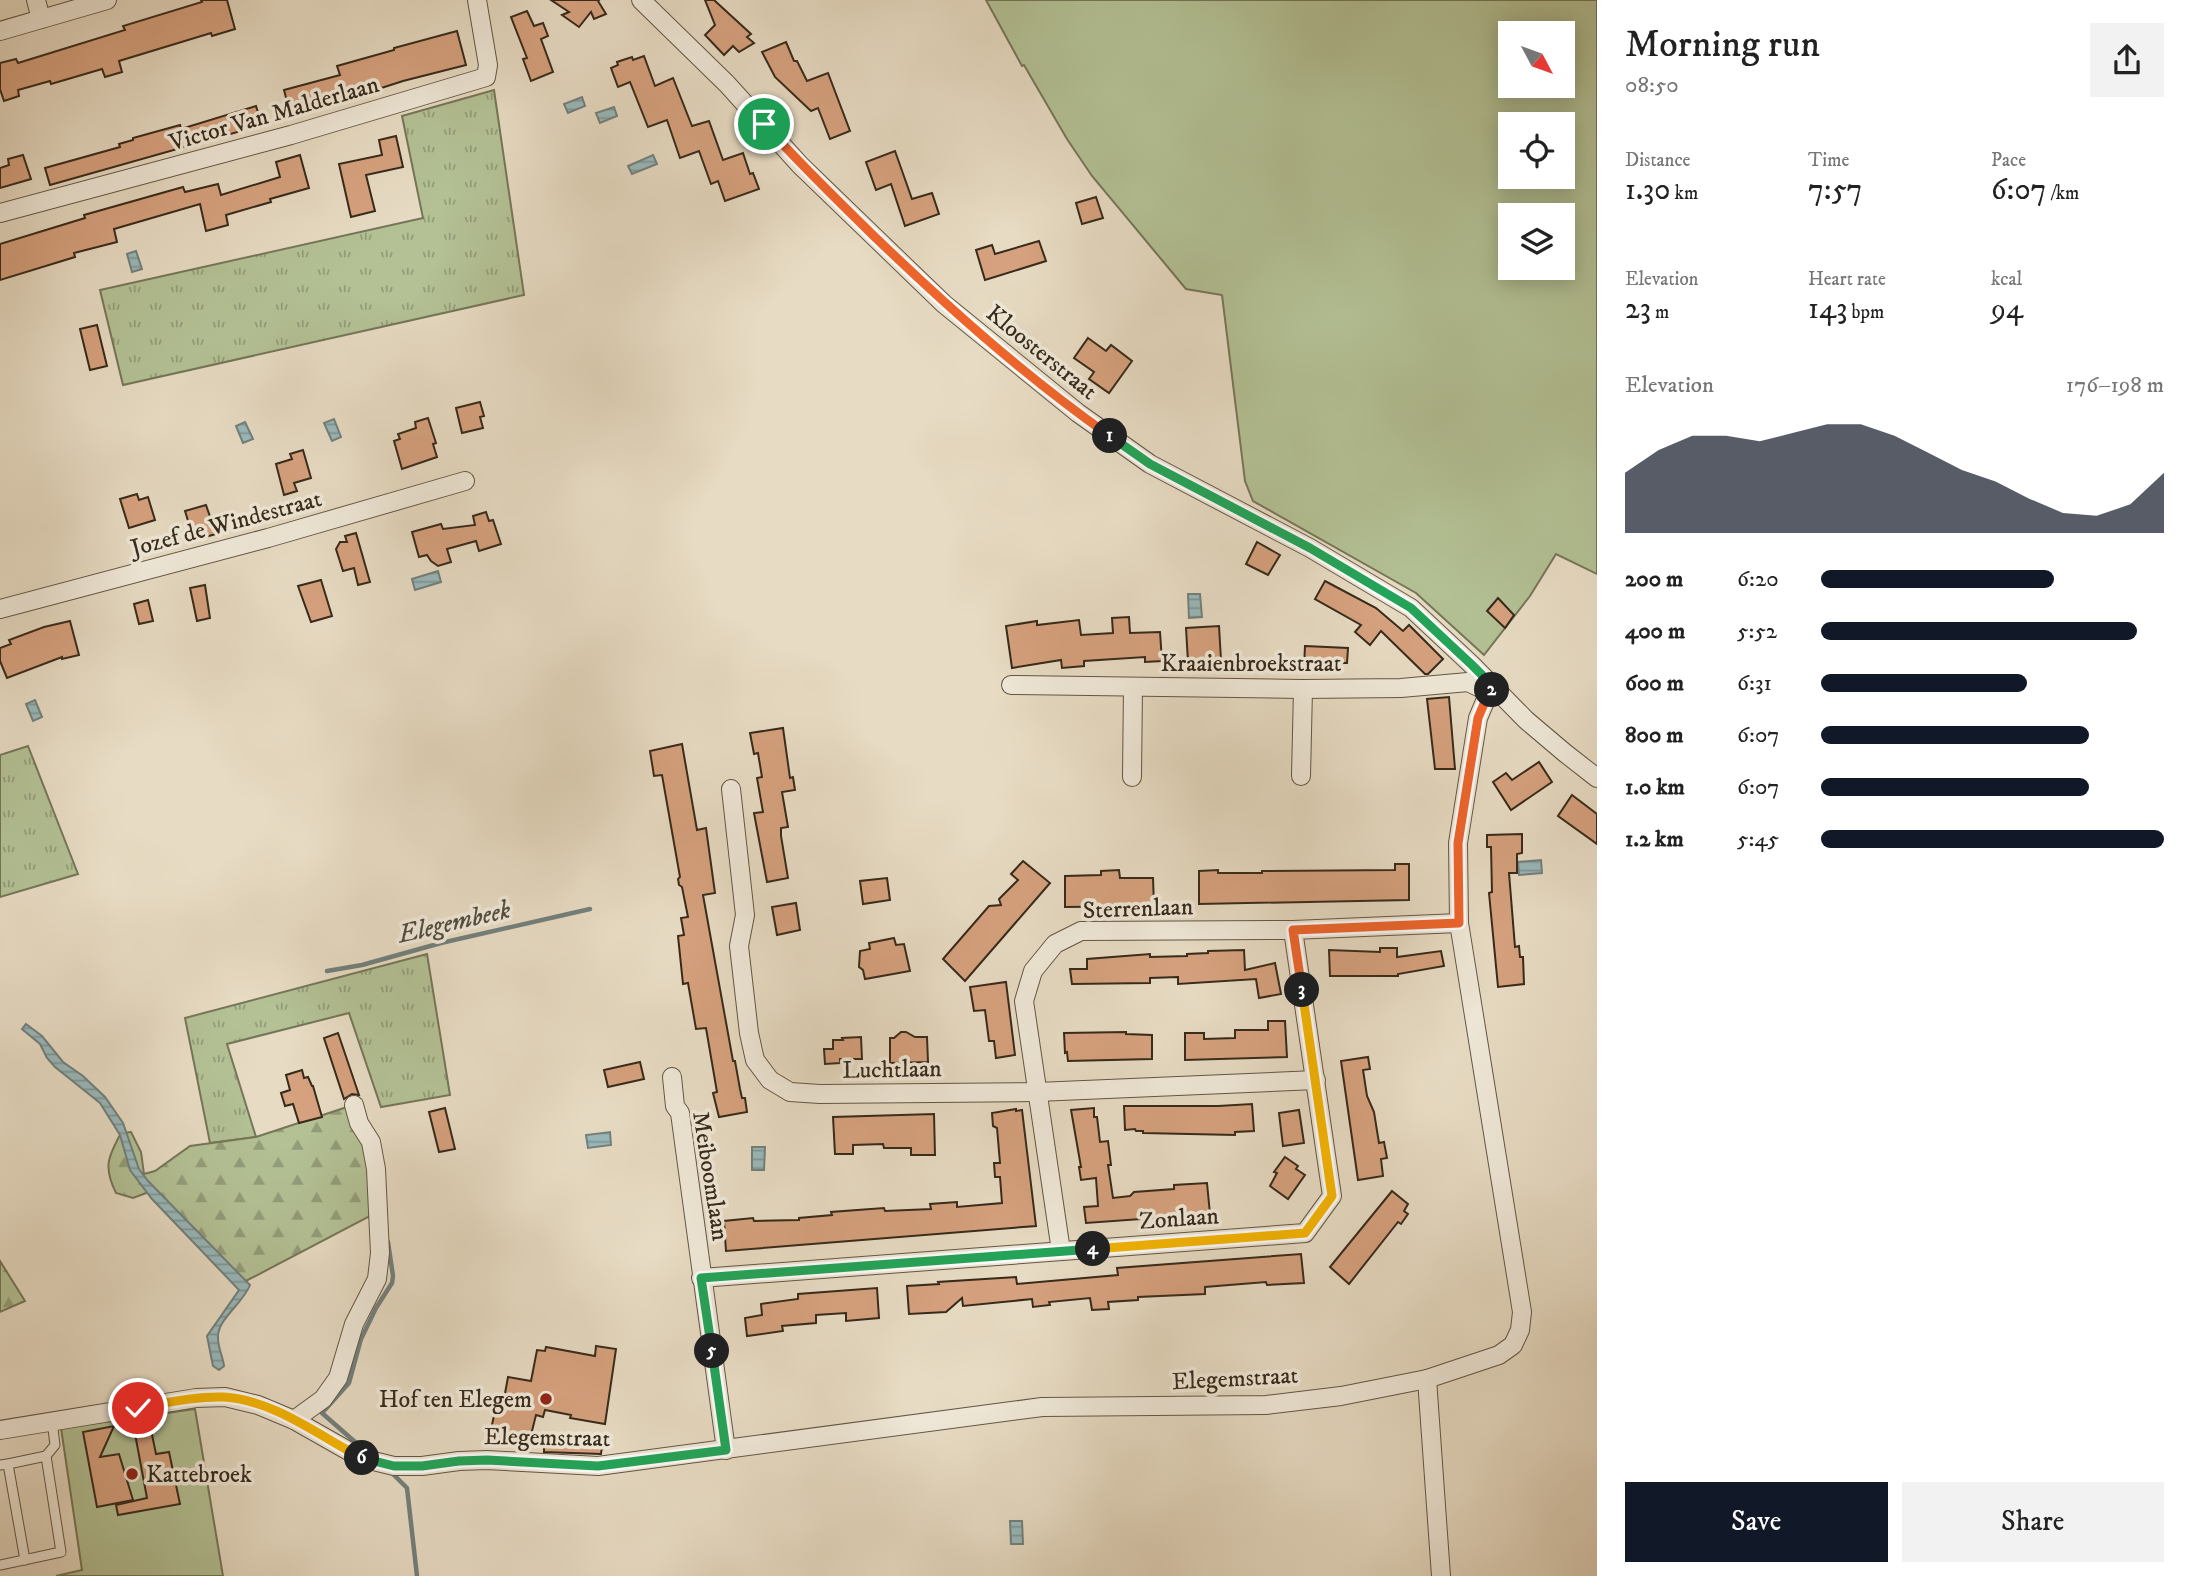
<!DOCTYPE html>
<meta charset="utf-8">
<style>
:root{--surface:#fff;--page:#f2f2f2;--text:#222;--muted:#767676;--accent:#111827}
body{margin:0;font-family:"IM FELL DW Pica",serif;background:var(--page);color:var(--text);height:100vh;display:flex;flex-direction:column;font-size:26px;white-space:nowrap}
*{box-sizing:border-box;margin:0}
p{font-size:23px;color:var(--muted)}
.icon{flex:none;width:38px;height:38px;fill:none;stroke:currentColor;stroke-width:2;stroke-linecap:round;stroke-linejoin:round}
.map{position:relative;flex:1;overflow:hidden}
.side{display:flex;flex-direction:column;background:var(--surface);width:595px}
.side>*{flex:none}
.needle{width:46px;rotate:131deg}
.buttons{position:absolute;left:1498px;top:21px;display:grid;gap:14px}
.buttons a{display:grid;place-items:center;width:77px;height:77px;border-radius:0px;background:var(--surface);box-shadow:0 4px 18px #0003;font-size:35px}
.pin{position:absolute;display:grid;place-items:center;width:60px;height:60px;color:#fff;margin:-30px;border:4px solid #fff;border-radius:50%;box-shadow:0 2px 7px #0007}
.km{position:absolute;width:35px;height:35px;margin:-18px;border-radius:50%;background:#222;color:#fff;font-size:19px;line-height:35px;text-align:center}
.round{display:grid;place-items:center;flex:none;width:74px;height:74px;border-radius:0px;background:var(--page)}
.head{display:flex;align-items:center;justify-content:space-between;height:119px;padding:0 28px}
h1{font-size:38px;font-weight:600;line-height:52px}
.figures{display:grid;grid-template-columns:repeat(3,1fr);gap:10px;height:119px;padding:7px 28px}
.figures div{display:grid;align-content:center}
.figures b{font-size:30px;font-weight:600}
.figures small{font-size:19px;font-weight:400}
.figures p{font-size:19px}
.chart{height:196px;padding:14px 28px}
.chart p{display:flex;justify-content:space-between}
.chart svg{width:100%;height:126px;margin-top:7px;fill:var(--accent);opacity:.7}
.primary-button{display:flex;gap:14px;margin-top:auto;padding:14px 28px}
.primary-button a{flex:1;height:80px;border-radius:0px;background:var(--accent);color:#fff;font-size:28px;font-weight:600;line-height:80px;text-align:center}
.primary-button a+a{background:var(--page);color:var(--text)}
ul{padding:0 28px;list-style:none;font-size:23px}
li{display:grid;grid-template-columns:112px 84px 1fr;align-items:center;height:52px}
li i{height:18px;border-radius:9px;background:var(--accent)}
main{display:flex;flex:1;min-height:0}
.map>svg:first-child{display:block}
</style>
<main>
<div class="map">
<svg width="1597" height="1576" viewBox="0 0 1597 1576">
<defs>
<pattern id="grass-tufts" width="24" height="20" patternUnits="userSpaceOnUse" patternTransform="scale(1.75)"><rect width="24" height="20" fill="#b3c195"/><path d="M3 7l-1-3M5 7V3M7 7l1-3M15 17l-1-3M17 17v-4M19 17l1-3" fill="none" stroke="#929d79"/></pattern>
<pattern id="forest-firs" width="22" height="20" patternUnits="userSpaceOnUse" patternTransform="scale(1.75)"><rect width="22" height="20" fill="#b3c195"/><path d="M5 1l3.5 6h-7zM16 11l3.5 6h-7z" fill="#929d79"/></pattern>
<pattern id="water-rules" width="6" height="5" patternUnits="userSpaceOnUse" patternTransform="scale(1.75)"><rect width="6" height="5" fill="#99b9bc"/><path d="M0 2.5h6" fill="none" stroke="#7e9798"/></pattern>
</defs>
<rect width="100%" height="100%" fill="#e7dbc3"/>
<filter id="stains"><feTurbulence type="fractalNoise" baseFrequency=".00286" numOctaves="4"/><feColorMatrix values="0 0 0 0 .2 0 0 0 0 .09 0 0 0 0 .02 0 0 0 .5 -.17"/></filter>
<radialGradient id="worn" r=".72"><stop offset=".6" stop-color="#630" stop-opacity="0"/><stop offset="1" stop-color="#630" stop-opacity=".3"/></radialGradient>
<g fill="url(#grass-tufts)" stroke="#757658" stroke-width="2">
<path d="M494 90 524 295 123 385 100 290 423 218 402 116Z"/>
<path d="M28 746 78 874 0 897V755Z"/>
<path d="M427 954 450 1095 381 1107 349 1013 227 1044 256 1137 210 1143 185 1018Z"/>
</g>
<g fill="url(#forest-firs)" stroke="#757658" stroke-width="2">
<path d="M347 1107 364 1145 369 1170 372 1215 244 1282 149 1192 133 1198 116 1193C103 1167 108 1157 121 1133L131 1132 141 1152 144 1174 155 1171 190 1146 256 1137Z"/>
<path d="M0 1261 25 1301 0 1312Z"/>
</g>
<g fill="#b3c195" stroke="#757658" stroke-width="2" fill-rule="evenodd">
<path d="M986 0H1597V574L1556 554 1530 596 1484 655 1416 593 1253 501 1245 481 1222 295 1186 289 1092 176 1067 139 1024 65 1022 66ZM1510 33H1563V86H1510ZM1510 124H1563V177H1510ZM1510 215H1563V268H1510Z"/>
<path d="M195 1409 223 1576H56L82 1570 61 1428Z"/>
</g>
<g fill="url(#water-rules)" stroke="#72807c" stroke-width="2">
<path d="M582 97 585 106 568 113 564 104Z"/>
<path d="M614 107 617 116 600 123 596 113Z"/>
<path d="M653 155 657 164 632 174 628 166Z"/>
<path d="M136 251 142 269 132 272 127 254Z"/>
<path d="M334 419 341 437 332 441 324 423Z"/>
<path d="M245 422 253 439 243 443 236 426Z"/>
<path d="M438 571 441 582 415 590 412 579Z"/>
<path d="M1188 594H1200L1202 617 1189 618Z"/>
<path d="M35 700 42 717 33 721 26 704Z"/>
<path d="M1541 860 1542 873 1519 875 1518 862Z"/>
<path d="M26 1024 42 1036 63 1062 83 1076 105 1097 123 1123 139 1169 148 1181 250 1285C242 1305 217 1319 218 1338 218 1348 223 1357 224 1366L219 1370 213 1366 207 1336 239 1290 152 1199 130 1170 120 1135 100 1103 55 1067 47 1058 40 1044 22 1029Z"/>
<path d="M610 1132 611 1145 588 1148 586 1135Z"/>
<path d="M752 1147H765L764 1170H752Z"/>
<path d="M1010 1521H1022L1023 1544H1011Z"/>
</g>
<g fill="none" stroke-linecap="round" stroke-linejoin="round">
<g stroke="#72807c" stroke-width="4.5">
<path d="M327 971 362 965 441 943 590 909"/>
<path d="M362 1448 322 1413 349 1383 361 1339 376 1308 392 1283 393 1276 388 1242"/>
<path d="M392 1473 407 1488 417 1576"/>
</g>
</g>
<g fill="#d6a17e" stroke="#372a1b" stroke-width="2">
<path d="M201 0H227L235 29 212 36 211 33 119 61 122 72 105 77 102 69 51 84 50 81 18 90 19 96 4 101 0 89V63L16 59 18 63 125 30 123 26 202 2Z"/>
<path d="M551 0H599L598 1 606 14 594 19 591 12 579 27 562 15 569 12Z"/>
<path d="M705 0H714L751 34 747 37 754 43 739 52 733 46 724 55 705 35 715 25Z"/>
<path d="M527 11 534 26 543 23 548 36 541 39 553 72 531 81 523 59 527 58 511 17Z"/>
<path d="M457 31 466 65 403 81 369 92 366 84 323 95 326 104 290 113 284 90 340 75 337 66 394 50V48Z"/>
<path d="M786 42 794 61H797L807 81 828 73 850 131 830 139 818 108 811 111 775 77 762 52Z"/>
<path d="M644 56 655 86 673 78 692 126 709 121 723 160 743 153 750 174 753 173 759 189 725 201 718 181 711 184 699 151 680 158 667 120 648 127 630 82 618 87 611 68 618 65 617 62 632 57 633 60Z"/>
<path d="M256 106 262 125 50 185 45 168 120 147 119 144 133 140V138L180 125 181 129Z"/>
<path d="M396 136 403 167 366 175 375 211 351 217 339 164 382 155 379 140Z"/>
<path d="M895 151 912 199 932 193 939 214 905 226 891 184 876 190 866 162Z"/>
<path d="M23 155 31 179 0 188V168L9 165 8 159Z"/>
<path d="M300 155 309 188 270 199 271 202 226 215 228 225 206 231 200 204 114 229 117 242 74 253 75 257 0 280V244L85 218 84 215 183 187 185 192 218 184 221 195 280 177 276 162Z"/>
<path d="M1096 197 1103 218 1082 224 1076 203Z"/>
<path d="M1039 241 1046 261 985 280 976 250 992 245 995 254Z"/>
<path d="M97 325 107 366 90 370 80 329Z"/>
<path d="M1088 338 1106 351 1111 345 1132 361 1109 393 1089 379 1094 372 1074 358Z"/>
<path d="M480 402 484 416 480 417 483 428 462 433 456 408Z"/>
<path d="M428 418 436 443 433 444 437 457 402 469 394 441 400 439 398 434 416 428 415 422Z"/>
<path d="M303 450 311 478 294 483 297 491 284 495 276 464 292 459 290 454Z"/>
<path d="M137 494 139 500 148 497 155 520 129 528 120 499Z"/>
<path d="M206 505 216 534 194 540 185 511Z"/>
<path d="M486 512 489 521 493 520 501 544 479 551 476 541 447 549 451 562 438 566 431 561 427 555 419 557 412 532 441 524 443 529 475 525 473 516Z"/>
<path d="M356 533 370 582 358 585 354 568 343 571 336 549 340 542H347L345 536Z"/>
<path d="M1257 542 1280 555 1268 575 1246 564Z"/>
<path d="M321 580 332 616 311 622 298 586Z"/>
<path d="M1325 581 1376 608 1403 631 1409 625 1443 659 1428 674H1425L1381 631 1370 645 1355 632 1361 625 1315 599Z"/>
<path d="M205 585 210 618 197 621 190 588Z"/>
<path d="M1498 598 1514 615 1505 628 1487 611Z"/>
<path d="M148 600 153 621 139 624 134 604Z"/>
<path d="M1129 617 1130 633 1160 632 1162 661 1145 662V657L1084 661V666L1062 668 1061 660 1012 668 1006 626 1037 621V625L1079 620 1081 635 1113 633 1112 618Z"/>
<path d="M70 621 79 655 62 659V657L7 678 0 661V648L11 644 9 640 44 627Z"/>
<path d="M1219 626 1221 660 1188 662 1186 628Z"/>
<path d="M1305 646 1348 648 1347 663H1334L1333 669 1304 667Z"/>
<path d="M1449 697 1455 769H1435L1427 699Z"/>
<path d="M783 728 790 778 793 777 795 790 782 792 788 827 781 828V836L788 878 767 882 754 813 763 812 757 778 762 777 758 753 754 754 750 733Z"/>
<path d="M682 744 697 830 706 828 715 893 703 895 733 1061H735L740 1089 742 1098H745L747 1112 719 1117 713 1093 717 1092 706 1028 696 1029 688 983 683 984 678 936 684 935 681 918 688 917 682 887 679 885 678 879 680 877 662 775 654 776 650 751Z"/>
<path d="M1539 762 1552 782 1511 810 1493 782 1506 773 1512 780Z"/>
<path d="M1572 795 1597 814V844L1558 816Z"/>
<path d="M1522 834V853L1517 854V873H1509L1515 947 1519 946 1520 957H1523L1524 984 1498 987 1489 893 1492 892 1491 847H1487V835Z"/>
<path d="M1023 861 1050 883 965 981 943 959 989 906 1001 905 999 899 1018 880 1011 874Z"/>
<path d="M1395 864H1409V900L1199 904V871L1218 870V873H1262V871L1395 870Z"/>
<path d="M1119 870 1120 878H1153L1154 906 1065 907V876L1101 875V871Z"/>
<path d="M887 878 890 900 863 904 860 881Z"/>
<path d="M796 903 800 930 777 935 772 907Z"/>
<path d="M894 938 896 945 904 944 910 971 865 979 863 970 859 967 860 951 870 949 869 943Z"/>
<path d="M1380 948H1397V957L1441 951 1444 966 1398 974V976H1330L1329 950 1380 952Z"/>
<path d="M1244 950 1245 970 1275 963 1281 994 1259 998 1256 979 1178 984V977L1150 978V983L1072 984 1070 969H1087V959L1150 954V957L1187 956V954L1208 953V951Z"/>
<path d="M1006 982 1015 1055 996 1058 994 1041H989L985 1010 974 1011 970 987Z"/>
<path d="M1268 1021H1285L1287 1057 1185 1060V1033H1204V1039L1235 1038V1030H1268Z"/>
<path d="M901 1032H906L915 1037H927L928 1062 890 1063V1038H894Z"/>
<path d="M1126 1032V1034L1152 1035V1059L1068 1061 1067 1052 1065 1053 1064 1033Z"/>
<path d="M338 1033 359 1095 352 1094 344 1099 324 1038Z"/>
<path d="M861 1037 862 1059H840V1063L825 1064 824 1049H833V1040H843L842 1038Z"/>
<path d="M1368 1057 1370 1069 1363 1070 1367 1096 1374 1112 1379 1143 1384 1142 1387 1158 1381 1159 1383 1176 1358 1180 1341 1061Z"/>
<path d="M640 1062 644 1079 608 1087 604 1070Z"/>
<path d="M302 1070 304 1078 308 1077 312 1086H313L322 1117 299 1123 293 1104 285 1106 281 1093 290 1090 286 1075Z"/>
<path d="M1252 1104 1254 1131 1235 1132V1135L1143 1133V1131H1136L1135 1129 1125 1130 1124 1106H1218Z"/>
<path d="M445 1108 455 1149 439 1152 429 1112Z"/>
<path d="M1094 1108V1117H1097L1100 1142 1108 1141 1111 1165H1108L1113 1198 1130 1196 1134 1192 1174 1189V1185L1207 1183 1210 1214 1086 1223 1084 1207 1098 1206 1096 1178 1081 1180 1079 1167H1081L1071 1110Z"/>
<path d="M1016 1109V1111L1022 1110 1036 1226 726 1251 724 1221 753 1218 754 1221 799 1220V1218L832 1215 831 1212 884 1208 885 1211 931 1209 930 1204 957 1202V1207L1002 1203 1000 1177H995L994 1163H1000L997 1128 993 1126 992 1113Z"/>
<path d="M1299 1110 1304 1143 1283 1146 1279 1113Z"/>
<path d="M934 1114 935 1155H911V1148H884L883 1144 853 1145V1154H835L833 1117Z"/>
<path d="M1285 1157 1298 1166 1296 1169 1305 1175 1288 1199 1270 1186 1277 1173 1274 1172Z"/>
<path d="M1392 1191 1408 1204 1404 1211 1408 1214 1401 1224 1398 1222 1349 1284 1330 1267Z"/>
<path d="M1301 1254 1304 1283 1267 1285 1266 1282 1205 1287V1294L1138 1297V1300L1108 1302 1109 1309 1092 1310 1090 1298 1049 1302 1050 1305 1033 1307 1032 1299 963 1306 962 1298 946 1312 909 1314 907 1286 939 1284 938 1282 1016 1277 1017 1284 1118 1275 1117 1268Z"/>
<path d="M877 1288 879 1318 846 1321V1313L816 1315V1323L782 1326 783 1331 747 1336 745 1318 762 1315 761 1304 798 1299V1294Z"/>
<path d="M596 1346 616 1349 605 1424 570 1418 571 1415 545 1410 543 1417 536 1415 528 1447 489 1438 498 1398 504 1399 508 1377 531 1381 537 1350 545 1351 546 1347 595 1356Z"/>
<path d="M149 1420 156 1454 169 1452 180 1504 118 1515 116 1505 147 1498 133 1423Z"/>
<path d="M114 1426 100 1457 119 1454 133 1500 97 1507 83 1432Z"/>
<path d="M603 1438 601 1454 544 1452V1442Z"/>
</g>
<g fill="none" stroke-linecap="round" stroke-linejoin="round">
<defs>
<g id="service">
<path d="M46 1456 55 1445 52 1421"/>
<path d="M0 1465 8 1464 25 1560"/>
<path d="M0 1565 61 1552 46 1456 8 1464"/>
</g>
<g id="minor">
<path d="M36 0 41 19"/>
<path d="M641 0 727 84 800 165 944 304 1078 413 1150 464 1310 548 1411 608 1472 665 1526 720 1565 753 1597 778"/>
<path d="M0 31 107 0"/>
<path d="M0 213 291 135 486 77 488 65 477 0"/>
<path d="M0 609 268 538 465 481"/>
<path d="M1011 685 1303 689 1401 688 1468 682 1489 692"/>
<path d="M1301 776 1303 689"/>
<path d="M1132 777 1133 687"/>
<path d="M731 789 745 915 739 946 749 1033 755 1060 770 1080 790 1092 820 1094 1037 1092 1316 1080"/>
<path d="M672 1077 675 1106 680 1113 726 1450"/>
<path d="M1061 1251 1024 1001 1033 971 1055 944 1081 931 1293 930 1459 923"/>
<path d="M701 1278 1305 1233 1332 1196 1293 930"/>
<path d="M1427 1379 1441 1576"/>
<path d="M294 1420 323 1399 338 1378 354 1324 377 1279 380 1253 376 1169 371 1142 359 1123 354 1105"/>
<path d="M0 1430 196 1398 225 1397 258 1405 294 1420 361 1458 394 1466H422L459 1461 487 1460 598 1466 1042 1407 1266 1405 1341 1396 1427 1379 1499 1355 1513 1345 1520 1330 1522 1312 1459 923 1458 843 1478 718 1489 692 1495 688"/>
</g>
</defs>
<use href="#service" stroke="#635645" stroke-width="11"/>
<use href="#minor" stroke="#635645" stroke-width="20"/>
<use href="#service" stroke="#efe8d8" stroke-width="9"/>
<use href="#minor" stroke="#efe8d8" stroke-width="18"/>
</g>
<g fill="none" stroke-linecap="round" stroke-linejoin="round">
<defs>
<path id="split-1" d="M764 124C800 164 838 201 877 239 950 309 1026 377 1110 436"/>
<path id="split-2" d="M1110 436 1150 464 1310 548 1411 608 1472 665 1495 688 1492 690"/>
<path id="split-3" d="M1302 990 1293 930 1459 923 1458 843 1478 718 1489 692 1492 690"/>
<path id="split-4" d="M1093 1249 1305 1233 1332 1196 1302 990"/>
<path id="split-5" d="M712 1351 701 1278 1093 1249"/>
<path id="split-6" d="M362 1458 394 1466H422L459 1461 487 1460 598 1466 726 1450 712 1351"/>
<path id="split-7" d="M138 1408C166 1403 196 1396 224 1397 274 1400 319 1436 362 1458"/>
</defs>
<use href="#split-1" stroke="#fff" stroke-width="14"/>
<use href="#split-2" stroke="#fff" stroke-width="14"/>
<use href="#split-3" stroke="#fff" stroke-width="14"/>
<use href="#split-4" stroke="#fff" stroke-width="14"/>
<use href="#split-5" stroke="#fff" stroke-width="14"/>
<use href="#split-6" stroke="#fff" stroke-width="14"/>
<use href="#split-7" stroke="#fff" stroke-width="14"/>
<use href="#split-1" stroke="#f0652b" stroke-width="9"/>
<use href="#split-2" stroke="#22a559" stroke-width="9"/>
<use href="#split-3" stroke="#f0652b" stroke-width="9"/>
<use href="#split-4" stroke="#f5b400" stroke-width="9"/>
<use href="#split-5" stroke="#22a559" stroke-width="9"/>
<use href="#split-6" stroke="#22a559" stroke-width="9"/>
<use href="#split-7" stroke="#f5b400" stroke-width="9"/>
</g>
<g fill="#8f2418" stroke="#efe8d8" stroke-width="2.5">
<circle cx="546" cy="1399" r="7"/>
<circle cx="132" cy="1474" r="7"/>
</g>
<g text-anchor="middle" stroke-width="7" stroke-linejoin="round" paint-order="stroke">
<g font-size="24" fill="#372a1b" stroke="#efe8d8">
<text transform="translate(274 113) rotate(-16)" y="8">Victor Van Malderlaan</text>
<text transform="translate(1042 352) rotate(39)" y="8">Kloosterstraat</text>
<text transform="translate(226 523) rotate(-15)" y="8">Jozef de Windestraat</text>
<text x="1251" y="671">Kraaienbroekstraat</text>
<text transform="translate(1138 908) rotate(-2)" y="8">Sterrenlaan</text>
<text transform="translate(892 1069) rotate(-1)" y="8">Luchtlaan</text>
<text transform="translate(711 1176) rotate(81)" y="8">Meiboomlaan</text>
<text transform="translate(1179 1218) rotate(-4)" y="8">Zonlaan</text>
<text transform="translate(1235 1378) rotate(-3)" y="8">Elegemstraat</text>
<text transform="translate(547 1437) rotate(1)" y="8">Elegemstraat</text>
</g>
<g font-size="24" fill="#372a1b" stroke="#efe8d8" text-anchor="end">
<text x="532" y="1407">Hof ten Elegem</text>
<text x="146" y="1482" text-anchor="start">Kattebroek</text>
</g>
<g font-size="26" font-style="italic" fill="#504e43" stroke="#efe8d8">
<text transform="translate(454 921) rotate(-13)" y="9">Elegembeek</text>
</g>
</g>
<rect width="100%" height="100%" filter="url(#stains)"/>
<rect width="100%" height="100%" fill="url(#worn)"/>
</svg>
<div class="buttons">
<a><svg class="needle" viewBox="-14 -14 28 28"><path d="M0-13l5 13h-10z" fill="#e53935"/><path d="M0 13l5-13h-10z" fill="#767676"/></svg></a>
<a><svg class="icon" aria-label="locate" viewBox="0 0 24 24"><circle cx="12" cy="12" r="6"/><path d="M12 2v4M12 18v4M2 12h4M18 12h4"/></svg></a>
<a><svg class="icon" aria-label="layers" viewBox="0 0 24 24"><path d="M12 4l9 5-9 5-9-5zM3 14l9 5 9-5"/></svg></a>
</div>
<div class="pin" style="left:764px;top:124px;background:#1e9e55"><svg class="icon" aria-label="arrive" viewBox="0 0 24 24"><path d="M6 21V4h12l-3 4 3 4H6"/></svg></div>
<div class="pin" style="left:138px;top:1408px;background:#d93025"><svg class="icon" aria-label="check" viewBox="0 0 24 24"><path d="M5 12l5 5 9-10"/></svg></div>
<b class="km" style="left:1110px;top:436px">1</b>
<b class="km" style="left:1492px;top:690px">2</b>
<b class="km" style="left:1302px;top:990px">3</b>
<b class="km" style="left:1093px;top:1249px">4</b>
<b class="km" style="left:712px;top:1351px">5</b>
<b class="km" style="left:362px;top:1458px">6</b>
</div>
<section class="side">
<div class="head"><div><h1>Morning run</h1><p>08:50</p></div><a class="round"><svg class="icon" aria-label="share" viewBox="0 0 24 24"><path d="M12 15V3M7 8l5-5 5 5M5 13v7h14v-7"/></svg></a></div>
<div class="figures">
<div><p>Distance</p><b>1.30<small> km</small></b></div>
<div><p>Time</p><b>7:57</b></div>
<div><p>Pace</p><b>6:07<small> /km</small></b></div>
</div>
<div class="figures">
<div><p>Elevation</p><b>23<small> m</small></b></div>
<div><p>Heart rate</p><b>143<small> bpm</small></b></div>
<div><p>kcal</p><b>94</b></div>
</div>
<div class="chart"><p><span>Elevation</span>176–198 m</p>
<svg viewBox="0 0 160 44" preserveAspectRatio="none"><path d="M0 44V23L10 15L20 10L30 10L40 12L50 9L60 6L70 6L80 10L90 16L100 22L110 26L120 32L130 37L140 38L150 34L160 23V44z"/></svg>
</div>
<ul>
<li><b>200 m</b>6:20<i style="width:68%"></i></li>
<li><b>400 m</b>5:52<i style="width:92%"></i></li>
<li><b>600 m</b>6:31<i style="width:60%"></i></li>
<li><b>800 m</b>6:07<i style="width:78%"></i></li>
<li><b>1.0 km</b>6:07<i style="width:78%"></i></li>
<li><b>1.2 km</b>5:45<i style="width:100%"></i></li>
</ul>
<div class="primary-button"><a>Save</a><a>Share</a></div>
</section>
</main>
